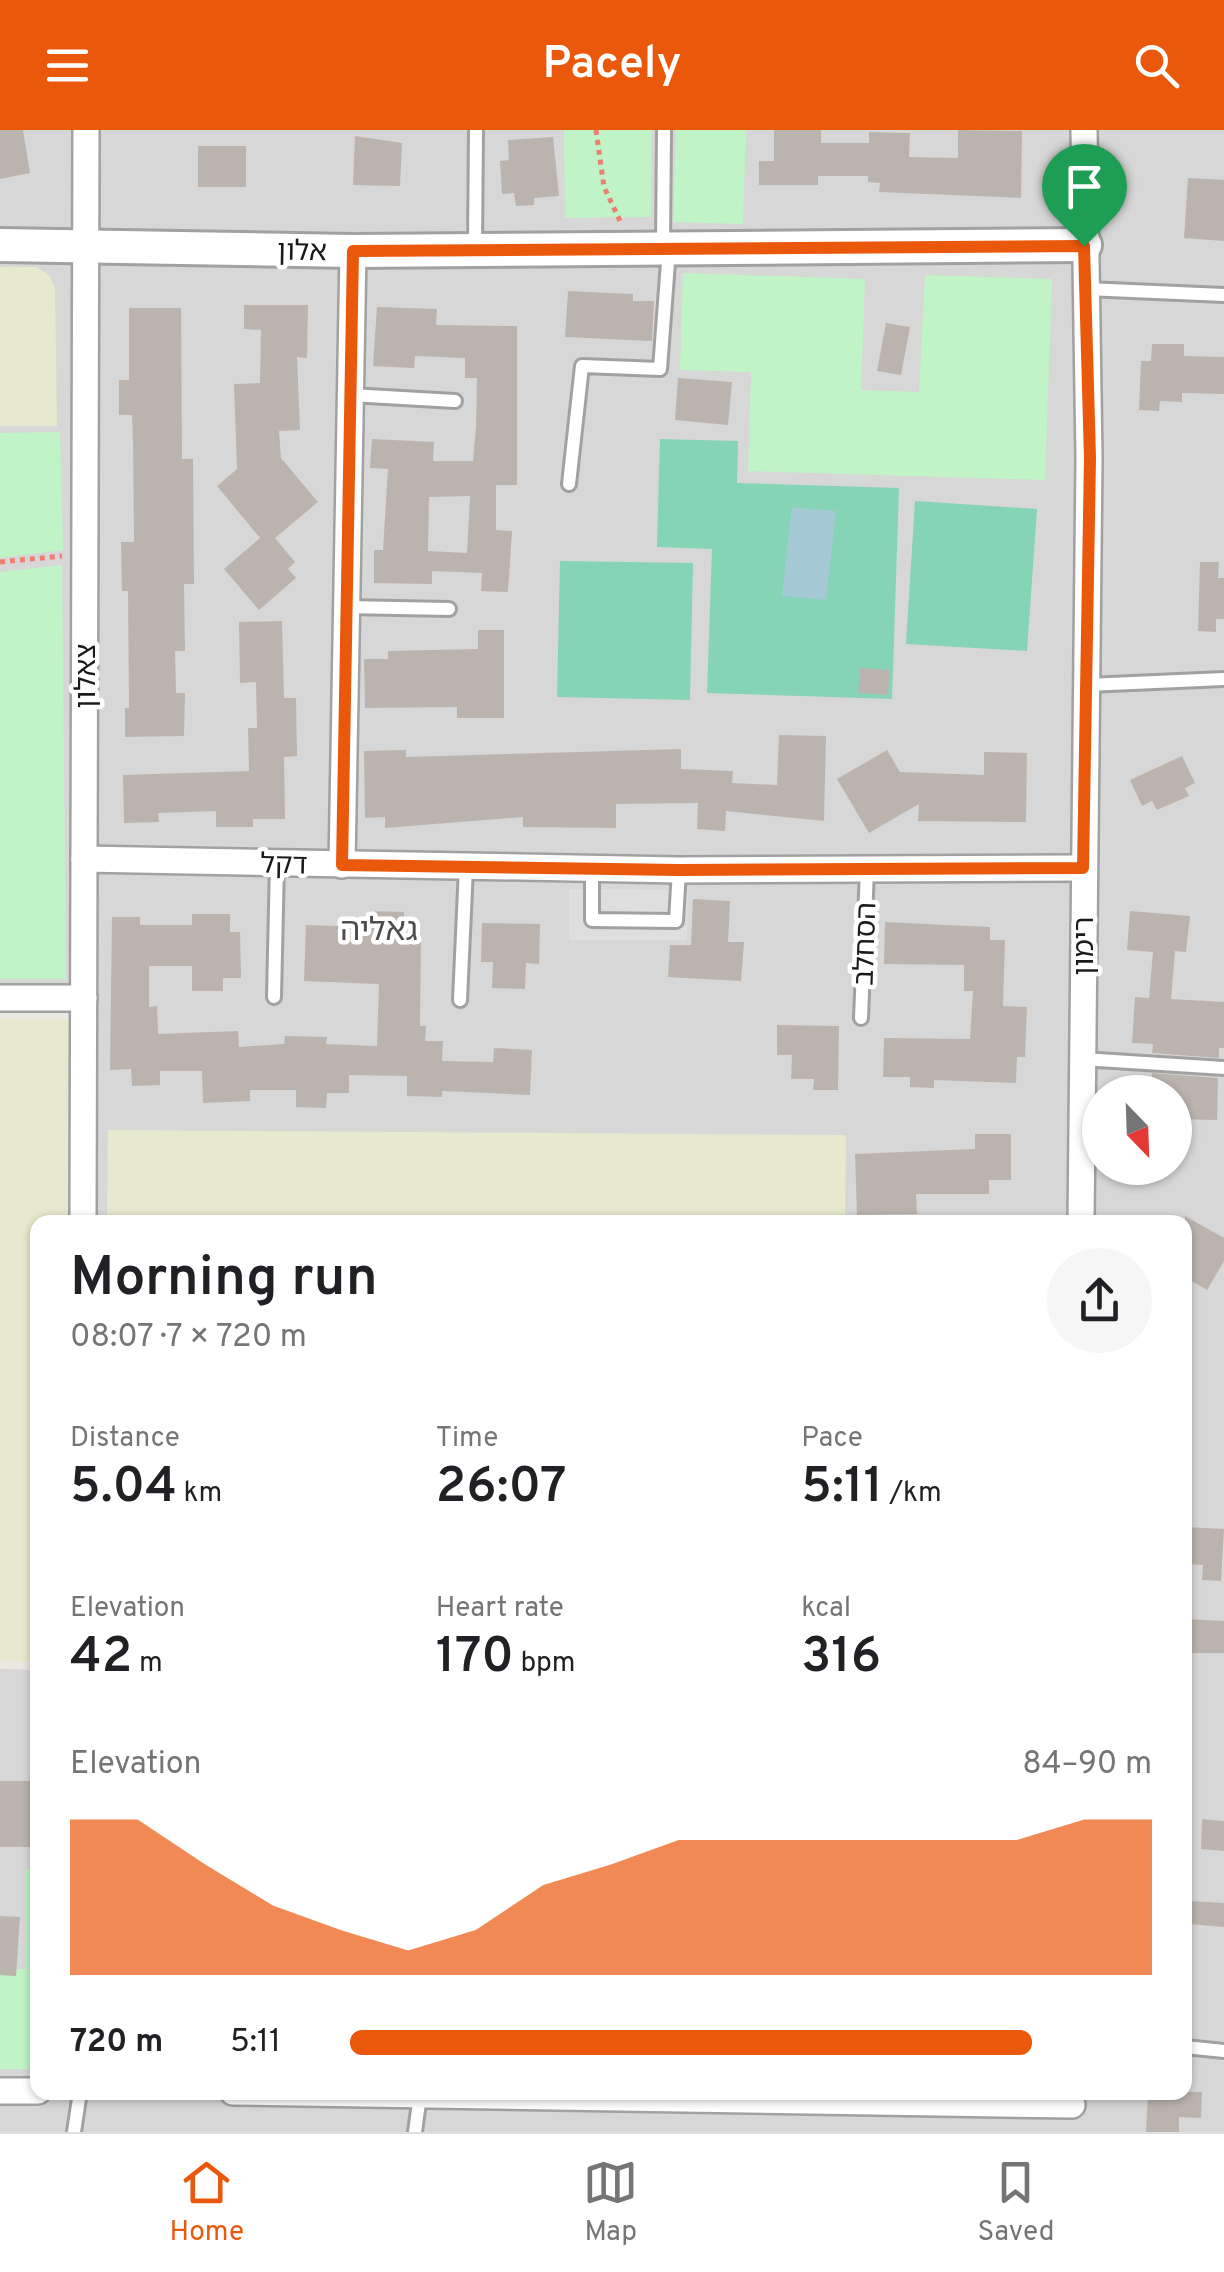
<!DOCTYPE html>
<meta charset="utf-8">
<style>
:root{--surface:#fff;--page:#f6f6f6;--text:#202124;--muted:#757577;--line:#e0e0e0;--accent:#ea580c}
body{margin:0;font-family:Overpass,"Noto Sans Hebrew",sans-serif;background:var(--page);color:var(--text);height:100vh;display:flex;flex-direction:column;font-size:38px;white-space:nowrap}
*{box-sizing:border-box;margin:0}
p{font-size:32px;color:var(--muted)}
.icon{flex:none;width:55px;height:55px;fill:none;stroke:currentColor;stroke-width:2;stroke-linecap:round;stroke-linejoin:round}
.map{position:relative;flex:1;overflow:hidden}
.side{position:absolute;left:30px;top:1085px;width:1162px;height:885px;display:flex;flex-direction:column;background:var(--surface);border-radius:20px;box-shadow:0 2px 8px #0004}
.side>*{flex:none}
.needle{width:65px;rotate:157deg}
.fabs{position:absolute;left:1082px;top:945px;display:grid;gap:20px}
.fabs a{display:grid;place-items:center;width:110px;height:110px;border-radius:50%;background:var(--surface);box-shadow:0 2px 8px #0004;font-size:50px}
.pin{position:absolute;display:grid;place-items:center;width:85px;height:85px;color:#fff;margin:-102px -42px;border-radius:50% 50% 50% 0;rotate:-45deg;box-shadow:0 0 10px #0007}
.pin .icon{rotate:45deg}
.round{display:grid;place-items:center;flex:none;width:105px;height:105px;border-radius:52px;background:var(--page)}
.overview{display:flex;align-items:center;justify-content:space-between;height:170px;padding:0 40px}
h1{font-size:55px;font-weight:600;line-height:75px}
.figures{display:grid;grid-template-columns:repeat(3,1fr);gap:15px;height:170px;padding:10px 40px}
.figures div{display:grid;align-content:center}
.figures b{font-size:50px;font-weight:600}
.figures small{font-size:28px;font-weight:400}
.figures p{font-size:28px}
.chart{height:280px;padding:20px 40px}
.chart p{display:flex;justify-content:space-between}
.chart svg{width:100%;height:180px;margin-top:10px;fill:var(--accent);opacity:.7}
ul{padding:0 40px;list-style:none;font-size:32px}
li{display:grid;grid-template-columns:160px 120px 1fr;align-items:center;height:75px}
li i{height:25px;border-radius:12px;background:var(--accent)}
header{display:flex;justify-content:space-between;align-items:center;height:130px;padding:0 40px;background:var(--accent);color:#fff;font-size:45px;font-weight:600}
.dock{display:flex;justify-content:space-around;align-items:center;height:140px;border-top:2px solid var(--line);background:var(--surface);font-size:28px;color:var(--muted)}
.dock a{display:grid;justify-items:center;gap:5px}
.dock .active{color:var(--accent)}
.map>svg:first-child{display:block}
</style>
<header><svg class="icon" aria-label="menu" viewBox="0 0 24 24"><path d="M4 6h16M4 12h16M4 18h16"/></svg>Pacely<svg class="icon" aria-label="search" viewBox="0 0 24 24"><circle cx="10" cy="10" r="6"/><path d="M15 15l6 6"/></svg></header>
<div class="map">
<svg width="1224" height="2002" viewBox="0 0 1224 2002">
<rect width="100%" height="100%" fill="#ebe8e1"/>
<path fill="#d8d7d7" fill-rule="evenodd" d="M0 0H1224V2002H0V1539L37 1540 38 1962H1185V1092H78L73 875 0 874ZM1100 962H1175V1038H1100Z"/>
<g fill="#e6e9cd">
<path d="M0 137H36L49 145 55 157 57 296H0Z"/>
<path d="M0 889 68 890V1092H38L37 1532 0 1530Z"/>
<path d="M108 1000 846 1005 845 1092H107Z"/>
</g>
<g fill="#c0f3c5">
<path d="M564 0H651V87L565 88Z"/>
<path d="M676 0H746L743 94 673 92Z"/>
<path d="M683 143 865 149 861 260 919 262 925 145 1052 149 1045 350 748 341 751 242 680 240Z"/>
<path d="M60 302 63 420 0 428V303Z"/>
<path d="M62 435 66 849H0V442Z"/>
<path d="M25 1739H37V1939H0V1839H25Z"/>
</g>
<g fill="#85d4b6">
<path d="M660 309 738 311 737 353 899 358 892 569 707 563 712 419 657 417Z"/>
<path d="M915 371 1037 379 1027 521 906 514Z"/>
<path d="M560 431 693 433 690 570 557 567Z"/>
</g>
<path fill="#dedede" d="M569 759 688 760 687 810H569Z"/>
<path fill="#a5cad5" d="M792 377 836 381 826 470 782 466Z"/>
<g fill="#bbb4ae" fill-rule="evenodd">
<path d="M0 0H23L30 43 0 49Z"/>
<path d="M774 0H821V13H869V2L910 3 909 27 958 28V0L1022 1 1021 68 879 62 880 53 868 52V46H818V55H759V31H774Z"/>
<path d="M355 6 402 13 400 56 353 55Z"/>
<path d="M553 7 559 66 534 68V75L516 76 514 63 502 64 500 31 509 30 508 10Z"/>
<rect x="198" y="16" width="48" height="41"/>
<path d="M1188 48 1224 50V111L1184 108Z"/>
<path d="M568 161 633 164V171H654L652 211 565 207Z"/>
<path d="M244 175H308L307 228 297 227 300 300 279 301 281 328 318 372 275 408 295 432 288 439 296 448 259 480 224 439 260 408 217 356 237 339 234 254 260 253 261 200 244 199Z"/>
<path d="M377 177 437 179 436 195 517 196V355H496V400L512 401 508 462 481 461 482 443 432 441V454L374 453V420H383L388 339 370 338 372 309 434 312 433 331H473L476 297 477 248H465V228L415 226 414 238 373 236ZM470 366 467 423 428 421 429 367Z"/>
<path d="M129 178H181L182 329H193L194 454H184L185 521H175L176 563H185L184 606 125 607V578H129L128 461H122L121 412H134L133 311 132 285H119V250H129Z"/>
<path d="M886 193 910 197 901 245 877 241Z"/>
<path d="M1152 214H1184V226L1224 227V264L1182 263V272L1160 271 1159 281 1139 280 1141 231H1151Z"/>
<path d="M678 248 732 252 728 295 675 290Z"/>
<path d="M1200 432H1219L1218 448H1224V489H1216V502L1198 501Z"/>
<path d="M282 491 284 568H296L297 626 284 627 285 689H253V697H216V681L158 683 159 692 124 693 123 645 249 641 248 598H257L256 552 240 553 239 492Z"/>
<path d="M478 500H504V588H457V577L365 578 364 529H388V521L478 519Z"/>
<path d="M860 538 890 540 888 565 858 563Z"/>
<path d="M779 605 826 606 824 691 726 681 725 701 697 699 698 673 616 674V698L523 697V687L385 698V687L365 688 364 621 406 620V627L681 619V639L733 641 732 653 777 655Z"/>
<path d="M887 620 900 642 984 645V622L1027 623 1026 692 918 691 919 674 869 703 837 649Z"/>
<path d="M1182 626 1195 653 1185 658 1189 666 1157 680 1152 671 1142 676 1130 650Z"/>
<path d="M693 769 730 771 728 812H744L741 851 668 847 670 815H691Z"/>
<path d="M369 781 404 782V803H421L420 896H426L425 911H443L442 931 493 932 494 918 532 920 530 965 442 961V967L407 966V946L349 945V963H327L326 978 296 977V960H250V971L203 973 202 941H160V955L132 956 131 939 110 940 112 787H140V795H192V784H230V802H240L241 848H223V861H192V836H149V877L157 876 158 904 238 901 239 917 284 914 285 906 327 907 326 914 377 916 379 854 304 851 306 795 368 797Z"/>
<path d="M1130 781 1190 786 1186 822 1175 821 1171 869 1224 872V918H1219V928L1152 923 1153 914 1132 913 1135 867 1149 868 1153 822 1127 820Z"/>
<path d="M885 792 990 797V810H1005L1003 876 1027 877 1025 927H1017L1016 953 934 950V958L910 957V947H883L884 908 970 909 973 861H964V835L884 834Z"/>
<path d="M482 793 540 794 539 834 526 833 525 859 492 858 493 832H481Z"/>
<path d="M777 895 839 896 838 960H813L814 949H791L792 925H777Z"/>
<path d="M1152 943 1218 948 1217 990 1175 989V962H1151Z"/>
<path d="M975 1004H1011V1050H989V1064H916L917 1084 857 1085 855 1024 975 1019Z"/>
<path d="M1185 1086 1224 1108V1131L1207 1160 1185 1147Z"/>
<path d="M1185 1397 1224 1399 1221 1451 1202 1450 1203 1435 1187 1434Z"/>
<path d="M1185 1489 1224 1491V1523H1185Z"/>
<path d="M0 1651H32L30 1717H0Z"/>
<path d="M1202 1689 1224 1691V1721L1201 1719Z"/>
<path d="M1190 1771 1224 1773V1797L1189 1794Z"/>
<path d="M0 1786 20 1787 16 1846 0 1845Z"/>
<path d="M1148 1962H1202L1201 1988 1179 1987V2002H1146Z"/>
</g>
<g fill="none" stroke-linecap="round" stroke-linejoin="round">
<defs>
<g id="service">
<path d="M663 116 664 0"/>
<path d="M475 117 476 0"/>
<path d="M1086 159 1224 165"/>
<path d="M350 265 455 271"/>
<path d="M569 354 582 236 660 239 669 119"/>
<path d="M346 477 449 479"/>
<path d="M1087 555 1224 549"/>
<path d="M592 739V790L676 791 679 740"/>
<path d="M274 867 277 733"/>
<path d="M460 870 466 737"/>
<path d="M861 888 867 740"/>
<path d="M1082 929 1224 938"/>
<path d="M1185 1917 1224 1921"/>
<path d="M74 2002 80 1962"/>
<path d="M415 2002 420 1965"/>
</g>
<g id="minor">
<path d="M84 729 679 740 1083 738"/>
<path d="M342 735 353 121"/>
<path d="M0 868H84"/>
<path d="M83 1092 86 0"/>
<path d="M1081 1092 1089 329 1084 0"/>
<path d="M0 1961H38"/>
<path d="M233 1962 1072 1975"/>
</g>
<path id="tertiary" d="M0 115 353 121 1085 115"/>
</defs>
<use href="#service" stroke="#a1a1a1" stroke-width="18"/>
<use href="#minor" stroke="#a1a1a1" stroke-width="30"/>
<use href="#tertiary" stroke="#a1a1a1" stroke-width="38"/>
<g stroke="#ec7f71" stroke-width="5" stroke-dasharray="5 5" stroke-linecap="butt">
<path d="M596 0 604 57 621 93"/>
<path d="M0 432 62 426"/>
</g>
<use href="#service" stroke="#fff" stroke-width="12"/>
<use href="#minor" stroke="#fff" stroke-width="25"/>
<use href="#tertiary" stroke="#fff" stroke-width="32"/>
</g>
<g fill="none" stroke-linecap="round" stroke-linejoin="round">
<defs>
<path id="route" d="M1084 116 1090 328 1083 738 679 740 342 735 353 121Z"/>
</defs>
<use href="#route" stroke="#fff" stroke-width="20"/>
<use href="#route" stroke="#ea580c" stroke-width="12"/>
</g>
<g text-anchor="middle" stroke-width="9" stroke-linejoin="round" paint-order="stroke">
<g font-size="28" fill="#1a1a1a" stroke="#fff">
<text transform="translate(302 120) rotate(1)" y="10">אלון</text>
<text transform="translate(85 546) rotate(-90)" y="10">צאלון</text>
<text transform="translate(284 733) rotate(1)" y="10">דקל</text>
<text transform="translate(864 814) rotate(-88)" y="10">הסחלב</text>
<text transform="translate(1083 816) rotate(-90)" y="10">רימון</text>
</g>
<g font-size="32" fill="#4d4d4d" stroke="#fff">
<text x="379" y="810">גאליה</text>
</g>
</g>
</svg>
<div class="fabs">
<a><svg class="needle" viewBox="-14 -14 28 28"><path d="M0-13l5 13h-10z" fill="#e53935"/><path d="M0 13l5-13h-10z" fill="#757577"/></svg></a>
</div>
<div class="pin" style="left:1084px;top:116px;background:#1e9e55"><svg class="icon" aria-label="arrive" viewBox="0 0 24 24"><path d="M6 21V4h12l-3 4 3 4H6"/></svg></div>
<section class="side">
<div class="overview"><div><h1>Morning run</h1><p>08:07 · 7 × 720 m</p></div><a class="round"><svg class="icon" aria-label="share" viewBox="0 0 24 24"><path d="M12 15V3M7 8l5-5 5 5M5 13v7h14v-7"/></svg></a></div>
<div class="figures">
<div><p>Distance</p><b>5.04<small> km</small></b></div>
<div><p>Time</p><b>26:07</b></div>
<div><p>Pace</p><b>5:11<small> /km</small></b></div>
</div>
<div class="figures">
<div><p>Elevation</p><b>42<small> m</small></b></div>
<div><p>Heart rate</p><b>170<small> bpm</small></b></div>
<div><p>kcal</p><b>316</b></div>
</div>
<div class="chart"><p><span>Elevation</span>84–90 m</p>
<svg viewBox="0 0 160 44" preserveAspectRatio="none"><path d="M0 44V6L10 6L20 17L30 27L40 33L50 38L60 33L70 22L80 17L90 11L100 11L110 11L120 11L130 11L140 11L150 6L160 6V44z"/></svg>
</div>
<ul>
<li><b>720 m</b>5:11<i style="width:85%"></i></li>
</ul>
</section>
</div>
<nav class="dock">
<a class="active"><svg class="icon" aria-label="home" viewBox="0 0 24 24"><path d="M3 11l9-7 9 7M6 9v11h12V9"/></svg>Home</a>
<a><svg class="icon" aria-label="map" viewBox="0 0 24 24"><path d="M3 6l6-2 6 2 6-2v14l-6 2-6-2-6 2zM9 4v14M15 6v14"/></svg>Map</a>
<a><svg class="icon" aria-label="saved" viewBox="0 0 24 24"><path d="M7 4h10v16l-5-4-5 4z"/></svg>Saved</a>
</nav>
